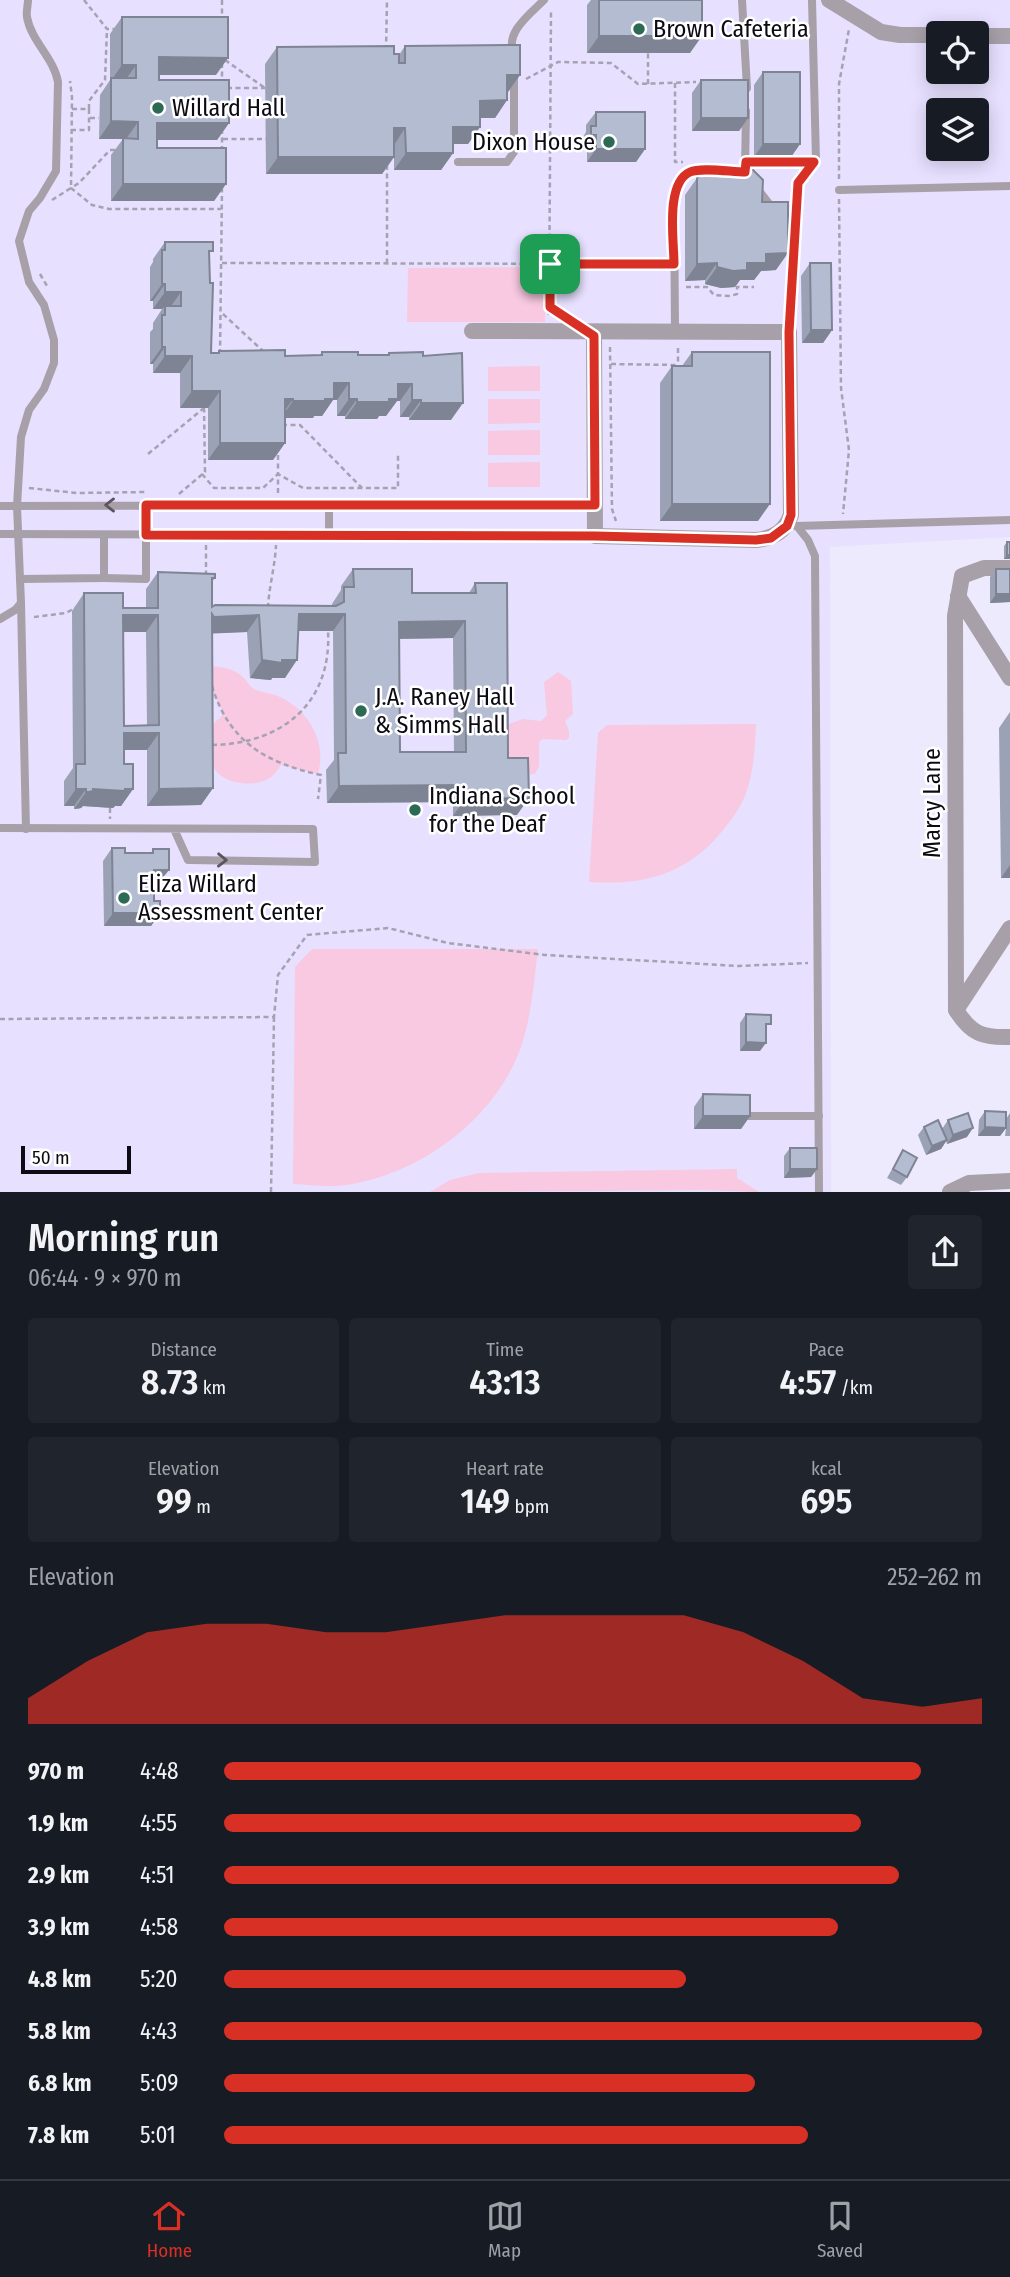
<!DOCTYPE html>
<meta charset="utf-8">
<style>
:root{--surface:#171b24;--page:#20242c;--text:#f1f3f6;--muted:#9ea1a6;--line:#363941;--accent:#d93025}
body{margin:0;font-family:"Fira Sans Condensed",sans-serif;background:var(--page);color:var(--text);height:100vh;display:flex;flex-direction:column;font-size:26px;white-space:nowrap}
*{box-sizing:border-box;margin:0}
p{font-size:23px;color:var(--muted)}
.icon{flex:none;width:38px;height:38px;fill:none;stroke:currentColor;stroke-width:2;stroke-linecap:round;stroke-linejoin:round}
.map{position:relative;height:1192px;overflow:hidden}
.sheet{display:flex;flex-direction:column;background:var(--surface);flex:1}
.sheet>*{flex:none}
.fabs{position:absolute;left:926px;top:21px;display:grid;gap:14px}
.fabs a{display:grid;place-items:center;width:63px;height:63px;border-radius:7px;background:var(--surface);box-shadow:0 4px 18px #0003;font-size:35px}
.scale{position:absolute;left:21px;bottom:18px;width:110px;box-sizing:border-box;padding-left:7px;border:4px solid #0c0a12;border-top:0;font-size:19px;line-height:24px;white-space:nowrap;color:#0c0a12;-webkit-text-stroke:5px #fff;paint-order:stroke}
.pin{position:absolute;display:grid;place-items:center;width:60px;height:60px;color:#fff;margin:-30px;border-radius:14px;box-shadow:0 4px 10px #0006}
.round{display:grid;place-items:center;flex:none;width:74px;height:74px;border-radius:7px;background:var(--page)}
.head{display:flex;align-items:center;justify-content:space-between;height:119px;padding:0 28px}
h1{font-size:38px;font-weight:600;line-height:52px}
.figures{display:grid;grid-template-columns:repeat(3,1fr);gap:10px;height:119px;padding:7px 28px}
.figures div{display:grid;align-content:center;border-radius:7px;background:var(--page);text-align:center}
.figures b{font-size:35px;font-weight:600}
.figures small{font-size:19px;font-weight:400}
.figures p{font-size:19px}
.chart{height:196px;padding:14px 28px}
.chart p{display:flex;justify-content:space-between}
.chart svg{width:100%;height:126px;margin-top:7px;fill:var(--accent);opacity:.7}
ul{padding:0 28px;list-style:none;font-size:23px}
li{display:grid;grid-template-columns:112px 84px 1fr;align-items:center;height:52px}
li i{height:18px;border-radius:9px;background:var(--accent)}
.dock{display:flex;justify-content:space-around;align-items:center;height:98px;border-top:2px solid var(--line);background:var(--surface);font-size:19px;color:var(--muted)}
.dock a{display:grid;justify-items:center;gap:4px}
.dock .active{color:var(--accent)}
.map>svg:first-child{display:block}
</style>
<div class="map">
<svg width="1010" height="1192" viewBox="0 0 1010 1192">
<rect width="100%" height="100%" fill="#eeeafd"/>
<path fill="#e7e0ff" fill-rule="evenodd" d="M0 0H1010V537L830 547 831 1192H0ZM938 33H976V72H938ZM938 110H976V149H938Z"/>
<g fill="#f8c9e1">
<path d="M546 267 545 322H407L408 268Z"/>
<path d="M540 366V391H488V367Z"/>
<path d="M488 399H540V423L488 424Z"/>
<path d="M540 430V455H488V431Z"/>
<path d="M540 462V487H488V463Z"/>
<path d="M207 666C221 667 232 667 243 677 247 681 249 686 254 689 262 693 272 693 280 697 309 710 327 743 318 774L281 765C277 771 273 777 266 780 251 787 223 784 214 768 209 758 213 736 213 724L224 714 215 697Z"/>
<path d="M558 672 571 681 573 714 565 721 569 731V738L566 740 543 739 539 742V766L535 774 517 775 510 761 506 725 523 719 541 721 547 715 544 682Z"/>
<path d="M756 724C755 747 754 771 746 793 741 807 732 819 723 830 688 874 644 886 589 882L598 733 607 725Z"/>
<path d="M312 949H538C534 980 532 1013 522 1044 498 1116 425 1171 352 1184 333 1188 312 1185 293 1184L295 967Z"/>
<path d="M737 1169V1178L759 1192 703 1190 430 1192 450 1180 479 1173Z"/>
</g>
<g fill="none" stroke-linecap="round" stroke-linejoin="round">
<g stroke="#a5a2b2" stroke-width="2.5" stroke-dasharray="5 3.5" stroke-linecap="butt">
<path d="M84 0 107 29H115"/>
<path d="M222 0V18"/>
<path d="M386 50 387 0"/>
<path d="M225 60 265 88"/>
<path d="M222 63V81"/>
<path d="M526 79 558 62 611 63 638 84 696 82"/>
<path d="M675 83V162H683"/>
<path d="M648 84V53"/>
<path d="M227 88H265"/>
<path d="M89 109V101L105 80 107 29"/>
<path d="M90 118H99"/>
<path d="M222 129V151"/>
<path d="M71 130H89V109H72"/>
<path d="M223 139H266"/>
<path d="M550 145 582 144"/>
<path d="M115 150H110L79 183 71 188 92 205 109 209H221"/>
<path d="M756 162H799"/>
<path d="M387 165V263"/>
<path d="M839 179V84L849 29"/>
<path d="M839 199 841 388 849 450 843 514"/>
<path d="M52 200 71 188 72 97 70 81"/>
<path d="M222 263 664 264"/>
<path d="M40 274 47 286"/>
<path d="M686 287H707L714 295 730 296 737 294V287H754"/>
<path d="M549 307 564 316"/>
<path d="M223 314 264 352"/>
<path d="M549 315 551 10"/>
<path d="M610 347 612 509 616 521"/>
<path d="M678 348V366"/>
<path d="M220 354 222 189"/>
<path d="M611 364 678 365"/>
<path d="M282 425H300L362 488"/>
<path d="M148 454 204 408"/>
<path d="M202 474 214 488H263L278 474V450"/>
<path d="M29 488 77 493 146 492"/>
<path d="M278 493V474L303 488H398V454"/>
<path d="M179 494 205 472 204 408"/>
<path d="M206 545V577"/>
<path d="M268 608C269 586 275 567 276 545"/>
<path d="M34 617 66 613 77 607"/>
<path d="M212 686C229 742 266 763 321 775L318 799"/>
<path d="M212 745C281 744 332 704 328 631"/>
<path d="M110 808V819"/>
<path d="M0 1019 274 1017 278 975 307 935 388 928 448 943 545 955 739 966 808 963"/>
<path d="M271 1192 274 1017"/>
</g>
<g stroke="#a7a0a9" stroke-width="8">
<path d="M742 0 747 88"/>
<path d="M514 54C504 33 530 14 544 0"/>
<path d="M458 162H507L514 152V74"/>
<path d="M738 172H745L746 111"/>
<path d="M757 188 770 205 795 224"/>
<path d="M839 190 1010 186"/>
<path d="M675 332 674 190C685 169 693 171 715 172"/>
<path d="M789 332 798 183 816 160 812 0"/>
<path d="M0 506 595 505"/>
<path d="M796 526 1010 520"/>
<path d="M797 526 808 540 815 556 819 1192"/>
<path d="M0 534 595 536"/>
<path d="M329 535V505"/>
<path d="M104 578 146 579V505"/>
<path d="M20 579 104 578V535"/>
<path d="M21 603 26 829"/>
<path d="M0 619 15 610 21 603 17 506 21 437 29 410 44 389 54 363V340L44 305 29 282 19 241 29 211 40 198 56 171 58 82C54 58 31 41 27 17 26 12 28 5 28 0"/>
<path d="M0 828 313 829 315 862 188 860 174 829"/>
<path d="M741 1116H819"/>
</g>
<g stroke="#a7a0a9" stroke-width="16">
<path d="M829 0 881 32 900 35H938"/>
<path d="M976 36H1010"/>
<path d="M472 331 789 332 791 515C785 532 773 538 756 540L595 536 594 333"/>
<path d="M1010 568H984L962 576 955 616 956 1010C971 1034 983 1038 1010 1037"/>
<path d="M958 596 1010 678"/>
<path d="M956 1010 1010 928"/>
<path d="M950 1192 969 1183 1010 1181"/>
</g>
</g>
<g fill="#9ba2b5" fill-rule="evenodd">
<path d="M591 0H702L690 53H587V5Z"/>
<path d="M122 17 216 75H159V80L229 123 217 140H157V148L226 184 214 201H111V155L123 139H99L100 95 110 80V34Z"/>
<path d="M405 46 520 75 508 92H507V100L495 118H480V127L468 144H453V153L441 170H394V157L382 174H266L265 64 277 47 399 55Z"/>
<path d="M763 72 800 144 791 157H754V85Z"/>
<path d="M701 80 748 118 739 131H692V93Z"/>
<path d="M596 112 645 149 636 162H587V148H582V139L586 132V125Z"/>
<path d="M697 178 762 202 776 270 761 271 754 280H740L735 287 721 288 705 284V280L685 281V195Z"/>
<path d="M165 242 209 256 211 353H217L219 351 285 356 320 355 322 352 358 355H387L389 353 423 356 451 420H409V417H400V401H397L386 416H379L377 419H345V416H337V400H333L322 416H314L313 418H285V443L273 460H208V408H180V373H153V364H150V332L153 329V323L162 309H153V301H150V267L153 262V259Z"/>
<path d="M810 263 832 330 823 343H802L801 276Z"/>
<path d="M692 352 758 521H660V383L672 366H682Z"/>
<path d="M1007 542H1010V559H1004V546Z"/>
<path d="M353 569 412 593H469L475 583 508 758 517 815 453 816V802L327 803 326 770 334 760 333 631H298L285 678H272L271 680 250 678 247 632 212 633 213 788 201 805 147 806V750H124V764L133 789 121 806H115L113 808 83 806 81 808 77 809H74V806H64V781L73 768 72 611 84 593 123 608H146V589L158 572 215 578 212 582V607L332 606V604L341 590V586ZM123 632H146L147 726H124ZM453 638 454 752H400L399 639Z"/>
<path d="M996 569H1010V602L990 603V577Z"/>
<path d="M1010 712V878H1001L999 728Z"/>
<path d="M112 848 125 853H151L153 849 169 870 159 882H154V901L160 913 151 926H104L103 861Z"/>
<path d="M746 1014 760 1051H740V1023Z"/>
<path d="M703 1094 750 1116 741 1129H694V1107Z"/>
<path d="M985 1111 1006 1119 1010 1113V1136H1005L1006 1128 1000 1136H978L979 1120Z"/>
<path d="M948 1120 967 1137 947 1144 946 1141 941 1149 926 1155 918 1135 924 1127 942 1129Z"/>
<path d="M790 1148 817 1169 811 1177 784 1178V1156Z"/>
<path d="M903 1150 907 1177 901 1185 887 1178Z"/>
</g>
<g fill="#7e8493">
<path d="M599 36H702L690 53H587Z"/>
<path d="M159 57 228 58 216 75H147Z"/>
<path d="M122 65H136L124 82H110Z"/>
<path d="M507 75H520L508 92H495Z"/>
<path d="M507 100 495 118H468L480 101Z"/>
<path d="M701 118H748L739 131H692Z"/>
<path d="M111 121 138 122 126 139H99Z"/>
<path d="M157 123H229L217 140H145Z"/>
<path d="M453 127H480L468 144H441Z"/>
<path d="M394 128H405L394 145Z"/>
<path d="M591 135H596L587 148H582Z"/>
<path d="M763 144H800L791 157H754Z"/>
<path d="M596 149H645L636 162H587Z"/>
<path d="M406 153H453L441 170H394Z"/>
<path d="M278 157H394L382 174H266Z"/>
<path d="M123 184H226L214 201H111Z"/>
<path d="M788 253 776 270 761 271 754 280H740L735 287 721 288 705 284 717 267 747 263 766 254Z"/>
<path d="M717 263 705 280 685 281 697 264Z"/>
<path d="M162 284H165L153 301H150Z"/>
<path d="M165 292H181L169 309 165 306 162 309H153Z"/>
<path d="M811 330H832L823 343H802Z"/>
<path d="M162 347H165L153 364H150Z"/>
<path d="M165 356H192L180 373H153Z"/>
<path d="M334 383H349L337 400H333L322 416H314L313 418H281L293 401Z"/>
<path d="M398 384H412L400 401H397L386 416H379L377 419H345L357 402Z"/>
<path d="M192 391H220L208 408H180Z"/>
<path d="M285 399H293L281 416Z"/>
<path d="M349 399H357L345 416H337Z"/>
<path d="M412 400H421L409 417H400Z"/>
<path d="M421 403H463L451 420H409Z"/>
<path d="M220 443H285L273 460H208Z"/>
<path d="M672 504H770L758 521H660Z"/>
<path d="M1007 555H1010V559H1004Z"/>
<path d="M996 594H1010V602L990 603Z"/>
<path d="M299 614H345L333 631H287Z"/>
<path d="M123 615H158L146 632H111Z"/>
<path d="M259 615 247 632 202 634 214 617Z"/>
<path d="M465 621 453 638 387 639 399 622Z"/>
<path d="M262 660H297L285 678H272L271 680 250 678Z"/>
<path d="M124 733H159L147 750H112Z"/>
<path d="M465 785 453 802 327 803 339 786Z"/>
<path d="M213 788 201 805 147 806 159 789Z"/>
<path d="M76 789H86L74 806H64Z"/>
<path d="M93 789H133L121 806H115L113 808 83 806 81 808 74 809 86 792Z"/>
<path d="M529 798 517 815 453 816 465 799Z"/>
<path d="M1010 865V878H1001Z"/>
<path d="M154 870H169L159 882H145Z"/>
<path d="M113 913H160L151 926H104Z"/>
<path d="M746 1042 766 1043 760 1051H740Z"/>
<path d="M703 1116H750L741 1129H694Z"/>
<path d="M985 1127 1006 1128 1000 1136H978Z"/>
<path d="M973 1128 967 1137 947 1144 953 1135Z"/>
<path d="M947 1140 941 1149 926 1155 932 1146Z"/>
<path d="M790 1169H817L811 1177 784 1178Z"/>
</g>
<g fill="#b4bcd2" stroke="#7e8493" stroke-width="2" fill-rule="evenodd">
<rect x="599" y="0" width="103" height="36"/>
<path d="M122 17H228V58L159 57V80H229V123H157V148H226V184H123V138L138 139V122L111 121V78H136V65H122Z"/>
<path d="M520 45V75H507V100L480 101V127H453V153H406L405 128H394V157H278L277 47 394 46V54H399V63H405V46Z"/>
<rect x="763" y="72" width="37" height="72"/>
<rect x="701" y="80" width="47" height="38"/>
<path d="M596 112H645V149H596V135H591V126H596Z"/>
<path d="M707 169H752L763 180 762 202H788V253L766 254V263H747V270L733 271 717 267V263L697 264V178Z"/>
<path d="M165 242H213V251H209L210 283H213L211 353H219V351L285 350V356L322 355V352H358V355H389V353L423 352V356L462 353 463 403H421V400H412V384H398V399H389V402H357V399H349V383H334V399H325V401H293V399H285V443H220V391H192V356H165V347H162V315H165V306H181V292H165V284H162V250H165Z"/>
<path d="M810 263H831L832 330H811Z"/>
<path d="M692 352H770V504H672V366H692Z"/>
<rect x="1007" y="542" width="3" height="13"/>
<path d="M353 569H412V593H476L475 583H507L508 758H528L529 798 465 799V785L339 786 338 753H346L345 614H299L297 660H282V663L262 660 259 615 214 617 212 614 213 788 159 789V733H124V764H133V789H125V791L93 789V791L89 792H86V789H76V764H85L84 593H123V608H158V572L215 574V578H212V607L215 605 336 606 344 602V587H354ZM123 615H158L159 725 124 726ZM465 621 466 752H400L399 622Z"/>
<rect x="996" y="569" width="14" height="25"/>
<path d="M112 848H125V853H153V849H169V870H154V901H160V913H113Z"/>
<path d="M746 1014 771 1015V1024H766V1043L746 1042Z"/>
<path d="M703 1094 750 1095V1116H703Z"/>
<path d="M985 1111 1006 1112V1128L985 1127Z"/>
<path d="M968 1113 973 1128 953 1135 948 1120Z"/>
<path d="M938 1120 947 1140 932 1146 924 1127Z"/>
<rect x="790" y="1148" width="27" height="21"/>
<path d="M903 1150 917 1158 907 1177 893 1169Z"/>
</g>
<defs><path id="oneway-chevron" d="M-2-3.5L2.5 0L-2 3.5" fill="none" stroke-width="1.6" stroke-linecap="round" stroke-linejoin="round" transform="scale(1.75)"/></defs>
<g stroke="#5a555e">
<use href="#oneway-chevron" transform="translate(110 505) rotate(180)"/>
<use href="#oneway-chevron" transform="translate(222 860) rotate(1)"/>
</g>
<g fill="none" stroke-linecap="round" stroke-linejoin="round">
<defs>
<path id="route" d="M746 162H814L798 183 789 332 791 515 787 526 771 538 756 540 595 536 146 535V505H595L594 336 550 307V264H674C674 241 665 183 690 172 701 167 732 172 745 172Z"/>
</defs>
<use href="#route" stroke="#fff" stroke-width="14"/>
<use href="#route" stroke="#d93025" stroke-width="9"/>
</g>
<g fill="#2c6a56" stroke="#fff" stroke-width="2.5">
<circle cx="639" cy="29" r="7"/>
<circle cx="158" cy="108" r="7"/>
<circle cx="609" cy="142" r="7"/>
<circle cx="361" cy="711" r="7"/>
<circle cx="415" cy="810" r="7"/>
<circle cx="124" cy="898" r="7"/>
</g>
<g text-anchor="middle" stroke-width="5" stroke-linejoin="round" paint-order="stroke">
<g font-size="24" fill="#0c0a12" stroke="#fff" text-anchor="start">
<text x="653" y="37">Brown Cafeteria</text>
<text x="172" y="116">Willard Hall</text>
<text x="595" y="150" text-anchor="end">Dixon House</text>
<text x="375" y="705">J.A. Raney Hall<tspan x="375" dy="28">&amp; Simms Hall</tspan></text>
<text x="429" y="804">Indiana School<tspan x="429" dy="28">for the Deaf</tspan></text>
<text x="138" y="892">Eliza Willard<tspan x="138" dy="28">Assessment Center</tspan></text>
</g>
<g font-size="24" fill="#0c0a12" stroke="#fff">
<text transform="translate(932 803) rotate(-90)" y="8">Marcy Lane</text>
</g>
</g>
</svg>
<div class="fabs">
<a><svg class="icon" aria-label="locate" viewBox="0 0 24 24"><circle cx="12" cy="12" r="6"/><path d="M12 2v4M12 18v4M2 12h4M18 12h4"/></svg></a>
<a><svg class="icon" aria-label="layers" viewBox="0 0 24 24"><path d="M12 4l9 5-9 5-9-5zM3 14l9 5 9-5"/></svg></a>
</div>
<div class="scale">50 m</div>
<div class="pin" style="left:550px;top:264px;background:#1e9e55"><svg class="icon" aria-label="arrive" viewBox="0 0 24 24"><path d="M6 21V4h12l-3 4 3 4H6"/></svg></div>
</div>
<section class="sheet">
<div class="head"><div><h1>Morning run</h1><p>06:44 · 9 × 970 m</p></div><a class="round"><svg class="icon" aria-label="share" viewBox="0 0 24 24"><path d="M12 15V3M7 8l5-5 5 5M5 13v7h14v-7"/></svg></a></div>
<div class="figures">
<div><p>Distance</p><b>8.73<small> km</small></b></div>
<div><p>Time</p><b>43:13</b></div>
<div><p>Pace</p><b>4:57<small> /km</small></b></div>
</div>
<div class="figures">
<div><p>Elevation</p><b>99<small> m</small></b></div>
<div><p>Heart rate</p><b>149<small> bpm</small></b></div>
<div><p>kcal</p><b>695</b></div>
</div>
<div class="chart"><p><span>Elevation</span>252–262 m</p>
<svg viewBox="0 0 160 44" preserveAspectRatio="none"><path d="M0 44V35L10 22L20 12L30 9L40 9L50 12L60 12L70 9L80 6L90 6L100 6L110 6L120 12L130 22L140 35L150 38L160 35V44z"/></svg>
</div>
<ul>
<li><b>970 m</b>4:48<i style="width:92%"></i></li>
<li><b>1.9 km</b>4:55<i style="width:84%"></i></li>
<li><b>2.9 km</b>4:51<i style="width:89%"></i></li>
<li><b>3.9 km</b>4:58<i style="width:81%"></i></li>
<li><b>4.8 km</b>5:20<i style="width:61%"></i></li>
<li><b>5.8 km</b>4:43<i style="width:100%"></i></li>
<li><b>6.8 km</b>5:09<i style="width:70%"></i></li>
<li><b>7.8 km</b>5:01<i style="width:77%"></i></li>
</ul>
</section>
<nav class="dock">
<a class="active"><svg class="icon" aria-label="home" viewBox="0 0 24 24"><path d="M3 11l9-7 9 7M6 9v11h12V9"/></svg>Home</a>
<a><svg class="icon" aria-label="map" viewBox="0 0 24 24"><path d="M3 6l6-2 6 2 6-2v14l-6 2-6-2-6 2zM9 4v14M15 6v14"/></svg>Map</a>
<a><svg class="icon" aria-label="saved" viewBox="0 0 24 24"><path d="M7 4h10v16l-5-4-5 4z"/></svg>Saved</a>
</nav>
